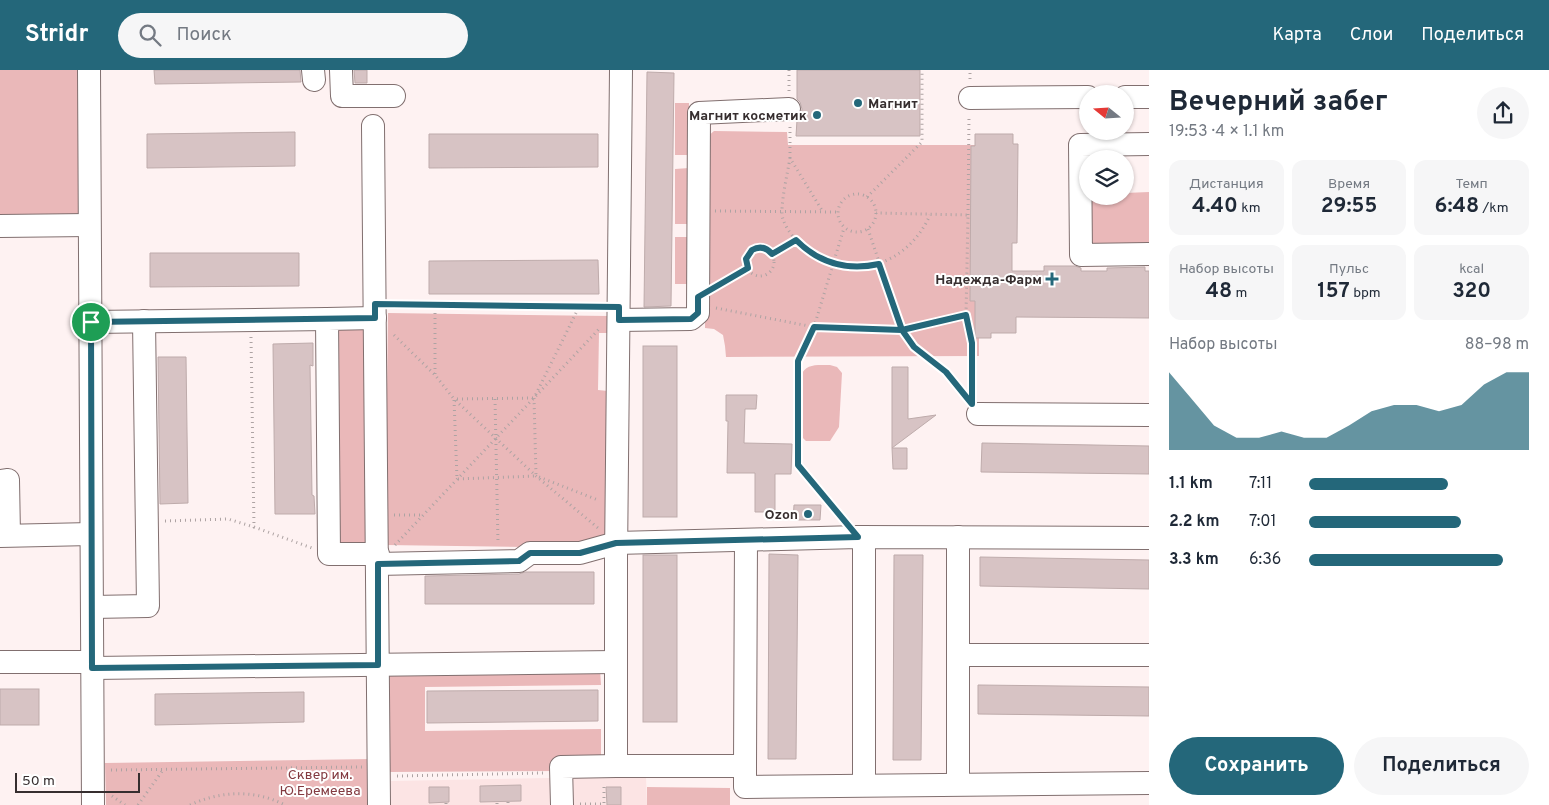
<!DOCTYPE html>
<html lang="ru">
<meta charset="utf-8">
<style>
:root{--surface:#fff;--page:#f6f6f7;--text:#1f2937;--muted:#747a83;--accent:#24677a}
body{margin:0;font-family:Overpass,sans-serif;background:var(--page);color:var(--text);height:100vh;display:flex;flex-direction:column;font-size:19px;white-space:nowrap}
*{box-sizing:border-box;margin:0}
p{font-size:16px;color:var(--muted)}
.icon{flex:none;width:28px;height:28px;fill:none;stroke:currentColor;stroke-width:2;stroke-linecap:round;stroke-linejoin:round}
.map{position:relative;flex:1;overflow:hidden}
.details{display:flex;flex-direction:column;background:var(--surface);width:400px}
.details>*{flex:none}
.needle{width:32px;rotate:288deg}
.fabs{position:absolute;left:1079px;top:15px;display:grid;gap:10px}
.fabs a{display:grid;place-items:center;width:55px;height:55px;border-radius:50%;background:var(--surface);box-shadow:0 1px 4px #0004;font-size:25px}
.scale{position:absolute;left:15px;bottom:12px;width:125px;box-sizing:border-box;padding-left:5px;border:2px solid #362e2f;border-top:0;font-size:14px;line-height:18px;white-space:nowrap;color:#362e2f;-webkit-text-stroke:4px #fff;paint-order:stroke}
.pin{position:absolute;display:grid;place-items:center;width:42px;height:42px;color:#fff;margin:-21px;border:2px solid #fff;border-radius:50%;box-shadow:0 1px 5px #0007}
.round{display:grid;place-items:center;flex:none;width:52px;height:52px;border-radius:26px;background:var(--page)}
.head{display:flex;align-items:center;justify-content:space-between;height:85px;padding:0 20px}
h1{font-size:28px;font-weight:700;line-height:38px}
.stats{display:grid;grid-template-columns:repeat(3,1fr);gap:8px;height:85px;padding:5px 20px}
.stats div{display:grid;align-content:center;border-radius:12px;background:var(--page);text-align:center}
.stats b{font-size:21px;font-weight:700}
.stats small{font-size:14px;font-weight:400}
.stats p{font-size:14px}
.chart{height:140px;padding:10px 20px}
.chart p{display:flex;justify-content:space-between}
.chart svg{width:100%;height:90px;margin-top:5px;fill:var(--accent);opacity:.7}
.button{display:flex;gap:10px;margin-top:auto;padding:10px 20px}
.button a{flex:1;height:58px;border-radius:30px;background:var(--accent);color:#fff;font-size:20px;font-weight:700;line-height:58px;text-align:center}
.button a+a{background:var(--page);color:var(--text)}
ul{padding:0 20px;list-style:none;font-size:16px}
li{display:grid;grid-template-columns:80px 60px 1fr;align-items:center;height:38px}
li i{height:12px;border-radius:6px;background:var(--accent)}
header{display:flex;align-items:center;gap:30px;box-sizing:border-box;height:70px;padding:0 25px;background:var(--accent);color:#fff}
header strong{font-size:24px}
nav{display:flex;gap:28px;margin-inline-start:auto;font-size:18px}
.search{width:350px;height:45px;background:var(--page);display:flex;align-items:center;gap:12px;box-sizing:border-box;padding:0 18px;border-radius:28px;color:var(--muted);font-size:19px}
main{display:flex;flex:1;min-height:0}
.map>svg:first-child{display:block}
</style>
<header>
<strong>Stridr</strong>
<div class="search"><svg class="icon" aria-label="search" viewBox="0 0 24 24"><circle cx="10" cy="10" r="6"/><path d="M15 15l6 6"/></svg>Поиск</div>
<nav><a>Карта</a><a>Слои</a><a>Поделиться</a></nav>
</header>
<main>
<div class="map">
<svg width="1149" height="735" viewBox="0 0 1149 735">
<rect width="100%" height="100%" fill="#fef2f2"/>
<path fill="#fce4e4" d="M601 707H646L647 735H391V711Z"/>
<g fill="#eab8b9">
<path d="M0 0H80V144L0 145Z"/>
<rect x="675" y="33" width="14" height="52"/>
<path d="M714 61 787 62 788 75H979V286L726 287 725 276 723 265 714 259 705 258V75L707 67Z"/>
<path d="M689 98V154H675V99Z"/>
<path d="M1149 122V179L1088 180V126H1125V123Z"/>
<rect x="675" y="167" width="14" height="47"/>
<path d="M388 243 609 246V263H599L598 320 608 321 606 478 385 475Z"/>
<path d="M365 253 368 474H333L330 254Z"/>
<path d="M830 295 837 297 842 303 839 357 830 371H806L801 366V306C805 293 818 295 830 295Z"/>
<path d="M600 599 601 615 425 617V661L601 659V692L557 701 388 702 387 601Z"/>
<path d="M371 689V735H106L105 693Z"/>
<path d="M647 717 730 718V735H647Z"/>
</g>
<g fill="#d7c3c4" stroke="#beabab">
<path d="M154 0H300L301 12 155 14Z"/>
<path d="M354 0H367V13H355Z"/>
<path d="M797 0H920V66H796L797 50 801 45 802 39 800 32 797 29Z"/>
<path d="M647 2 674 3 671 236 644 237Z"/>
<path d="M295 62V96L147 98V64Z"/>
<path d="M429 64H598V97L429 98Z"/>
<path d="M975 64H1013V74H1018L1017 173H1012V201H1044V196H1075L1081 198V201H1107V198L1145 197V201H1149V248L1016 247V263H991V268H975V231H970L971 76H975Z"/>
<path d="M150 183H299V216L150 217Z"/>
<path d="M598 190 599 224H429V191Z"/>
<path d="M313 273V296L310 295 312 425 314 426 315 444H275L273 274Z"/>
<rect x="643" y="276" width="34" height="171"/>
<path d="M158 287H186L188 433 160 434Z"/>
<path d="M892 297H908V349L936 345 892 378Z"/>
<path d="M726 325H757L756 339H745L744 373 792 374 791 404H775V442H755V403H727L728 351H726Z"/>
<path d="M982 373 1149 376V404L981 402Z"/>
<path d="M892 378H907V399H893Z"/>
<path d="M794 435H821L820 450H793Z"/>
<path d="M769 484 798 485 796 689H768Z"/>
<rect x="643" y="485" width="34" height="167"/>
<path d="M894 485H923L921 690H893Z"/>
<path d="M980 487 1149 490V519L980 516Z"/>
<path d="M525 502H594V534H425V506L519 504Z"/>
<path d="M978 615 1149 617V646L978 644Z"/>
<rect x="0" y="619" width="39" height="36"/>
<path d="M598 620V651L427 653V621Z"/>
<path d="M304 622V652L155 655V624Z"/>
<path d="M521 715V731L480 732V716Z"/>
<path d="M429 717H449V732L429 733Z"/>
<path d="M606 717H621V735H607Z"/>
</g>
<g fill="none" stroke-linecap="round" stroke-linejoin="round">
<defs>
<g id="minor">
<path d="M89 0 93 735"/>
<path d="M313 0 314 10"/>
<path d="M341 0 342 26H394"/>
<path d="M621 0 616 489V696H745V717L1149 713"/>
<path d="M1125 27H1149"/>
<path d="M970 28 1088 27"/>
<path d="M373 56 379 735"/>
<path d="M1149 74 1080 75 1081 185 1149 184"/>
<path d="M0 156 89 155"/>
<path d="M375 248 327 249 329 484H378"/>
<path d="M619 250 691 249 698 243 699 43 789 39"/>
<path d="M91 252 327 249"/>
<path d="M978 344 1149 345"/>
<path d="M0 411 8 410 9 465"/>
<path d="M0 466 91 464"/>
<path d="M864 467V715"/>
<path d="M377 494 519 491 530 483H580L616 473 858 467 1149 468"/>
<path d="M92 537 148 536 144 251"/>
<path d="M958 585H1149"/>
<path d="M0 592H92"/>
<path d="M92 598 615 592"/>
<path d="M745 696 746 470"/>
<path d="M958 714V467"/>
<path d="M562 735 561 697 616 696"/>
</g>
</defs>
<use href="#minor" stroke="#816f6f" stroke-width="24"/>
<g stroke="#ada3a3" stroke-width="3" stroke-dasharray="1 4" stroke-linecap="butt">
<path d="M789 0V21"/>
<path d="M970 9V0"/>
<path d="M790 57V88L823 142"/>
<path d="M790 88C788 101 779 139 783 149 787 162 799 174 809 182 854 214 909 193 930 145"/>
<circle cx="857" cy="143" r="19"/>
<path d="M867 127 922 72V0"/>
<path d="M715 141 837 142"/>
<path d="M968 145 969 46"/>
<path d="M868 159 902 260 915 277 946 302 967 328"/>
<circle cx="760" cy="192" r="14"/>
<path d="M772 184 796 170"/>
<path d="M716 217 748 198"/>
<path d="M392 234 601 237"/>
<path d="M716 238 814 257 902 260 966 245 968 145 876 143"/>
<path d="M966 245 972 273V326"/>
<path d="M394 265 435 305 454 329 536 406 598 458"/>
<path d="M251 267 254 457 312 478"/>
<path d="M435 304V235"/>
<path d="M533 328 454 329 457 409 536 406 534 328 579 237"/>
<path d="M495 329 498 473"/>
<path d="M539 407 598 430"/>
<path d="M394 445H423"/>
<path d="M842 448 798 395V291L814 257 844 158"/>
<path d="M165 451 228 449 254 457"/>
<path d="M395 475 600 258"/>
<path d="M111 700 362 697"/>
<path d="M397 706 543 703"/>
<path d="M112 726 125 735"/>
<path d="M508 732V735"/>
<path d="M446 733V735"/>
<path d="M497 733V735"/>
<path d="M580 734H604V717"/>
<path d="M138 735 163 700"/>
<path d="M190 735C220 721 254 719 285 735"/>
</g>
<use href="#minor" stroke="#fff" stroke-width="22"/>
</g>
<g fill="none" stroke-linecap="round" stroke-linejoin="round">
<defs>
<path id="route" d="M91 252 92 598 378 595V494L519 491 530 483H580L616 473 858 467 798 395V291L814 257 902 260 966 245 972 273V334L946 302 914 277 902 260 879 194C847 201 819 193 796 170L772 184C766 177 759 176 752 180L746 189 748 198 698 227V243L691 249 619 250V237L375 234V248L91 252"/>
</defs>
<use href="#route" stroke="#fff" stroke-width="10"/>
<use href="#route" stroke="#24677a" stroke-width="6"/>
</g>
<g fill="#24677a" stroke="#fff" stroke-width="2">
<circle cx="858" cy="33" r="5"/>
<circle cx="817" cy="45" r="5"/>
<path d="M1049.5 201.5h5v5h5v5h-5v5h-5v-5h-5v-5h5z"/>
<circle cx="808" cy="444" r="5"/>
</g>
<g text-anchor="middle" stroke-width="4" stroke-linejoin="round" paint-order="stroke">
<g font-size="14" font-weight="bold" fill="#362e2f" stroke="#fff" text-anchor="end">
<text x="868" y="38" text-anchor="start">Магнит</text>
<text x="807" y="50">Магнит косметик</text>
<text x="1042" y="214">Надежда-Фарм</text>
<text x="798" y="449">Ozon</text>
</g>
<g font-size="14" fill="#833a40" stroke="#fff">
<text x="320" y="709">Сквер им.<tspan x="320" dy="16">Ю.Еремеева</tspan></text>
</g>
</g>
</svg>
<div class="fabs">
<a><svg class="needle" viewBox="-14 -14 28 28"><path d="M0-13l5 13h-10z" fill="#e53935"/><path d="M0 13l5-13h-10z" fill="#747a83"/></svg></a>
<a><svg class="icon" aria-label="layers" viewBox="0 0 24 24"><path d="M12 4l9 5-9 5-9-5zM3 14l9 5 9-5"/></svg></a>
</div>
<div class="scale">50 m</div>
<div class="pin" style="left:91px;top:252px;background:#1e9e55"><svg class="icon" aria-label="arrive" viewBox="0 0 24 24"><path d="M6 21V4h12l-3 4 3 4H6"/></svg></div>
</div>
<section class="details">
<div class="head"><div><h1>Вечерний забег</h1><p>19:53 · 4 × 1.1 km</p></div><a class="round"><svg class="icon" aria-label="share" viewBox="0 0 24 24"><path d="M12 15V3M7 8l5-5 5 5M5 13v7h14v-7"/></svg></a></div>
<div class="stats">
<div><p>Дистанция</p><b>4.40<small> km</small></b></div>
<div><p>Время</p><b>29:55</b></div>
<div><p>Темп</p><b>6:48<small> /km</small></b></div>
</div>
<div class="stats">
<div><p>Набор высоты</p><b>48<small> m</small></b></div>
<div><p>Пульс</p><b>157<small> bpm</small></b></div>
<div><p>kcal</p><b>320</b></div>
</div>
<div class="chart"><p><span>Набор высоты</span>88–98 m</p>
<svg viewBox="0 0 160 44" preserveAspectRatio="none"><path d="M0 44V6L10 19L20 32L30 38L40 38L50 35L60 38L70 38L80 32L90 25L100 22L110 22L120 25L130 22L140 12L150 6L160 6V44z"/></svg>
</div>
<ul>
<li><b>1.1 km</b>7:11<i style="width:63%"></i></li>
<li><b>2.2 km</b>7:01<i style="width:69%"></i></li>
<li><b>3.3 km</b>6:36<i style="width:88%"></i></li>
</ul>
<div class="button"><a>Сохранить</a><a>Поделиться</a></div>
</section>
</main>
